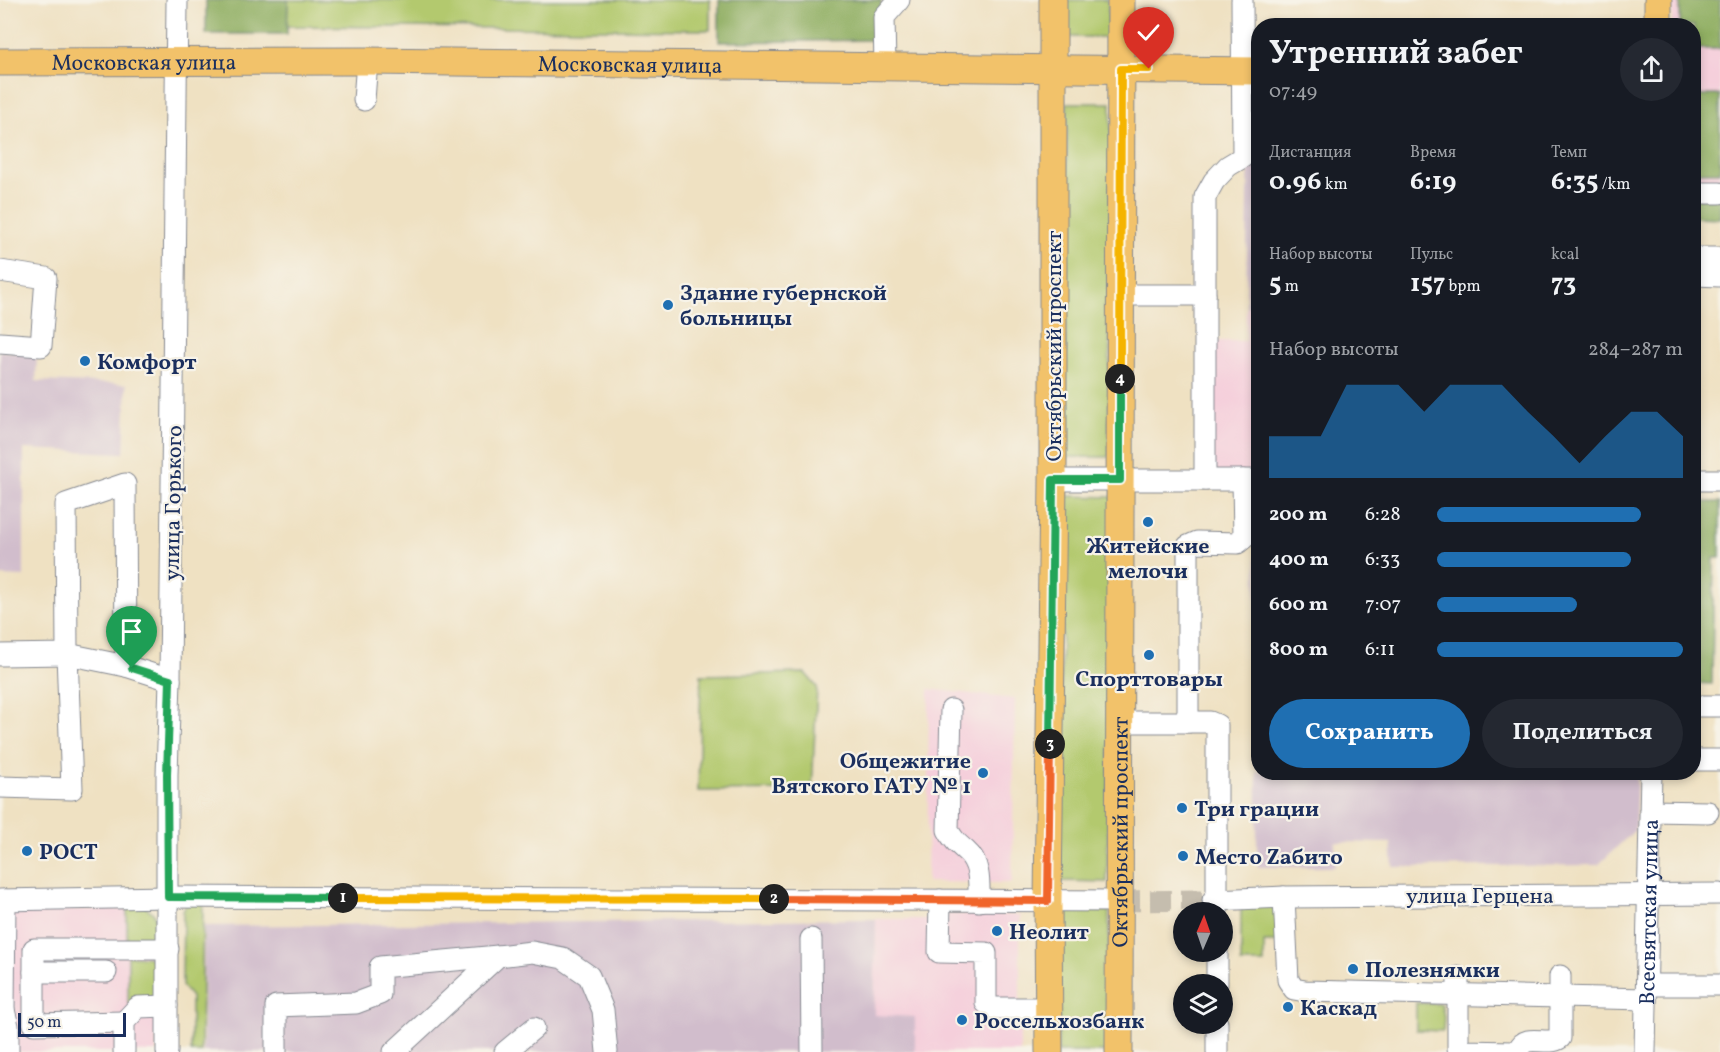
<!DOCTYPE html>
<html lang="ru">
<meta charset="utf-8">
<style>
:root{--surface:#171b24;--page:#242831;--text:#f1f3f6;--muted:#9ea1a6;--accent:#1f6fb2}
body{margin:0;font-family:Vollkorn,serif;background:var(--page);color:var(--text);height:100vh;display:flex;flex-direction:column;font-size:22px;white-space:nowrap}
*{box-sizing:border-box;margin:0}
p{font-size:20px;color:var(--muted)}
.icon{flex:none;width:33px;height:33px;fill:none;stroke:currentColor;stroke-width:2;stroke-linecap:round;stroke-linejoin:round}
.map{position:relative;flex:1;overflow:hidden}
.side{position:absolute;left:1251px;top:18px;width:450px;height:762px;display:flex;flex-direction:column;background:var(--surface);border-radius:24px;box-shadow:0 3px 9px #0003}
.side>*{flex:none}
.needle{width:39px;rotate:2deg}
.buttons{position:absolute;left:1173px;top:902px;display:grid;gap:12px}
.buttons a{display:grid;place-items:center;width:60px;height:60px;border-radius:50%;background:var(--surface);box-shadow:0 3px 9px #0003;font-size:30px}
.scale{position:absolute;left:18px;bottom:15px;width:108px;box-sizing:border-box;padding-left:6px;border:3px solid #1b2f5e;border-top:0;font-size:16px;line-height:21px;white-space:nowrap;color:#1b2f5e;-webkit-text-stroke:4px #f7f3e8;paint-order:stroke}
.pin{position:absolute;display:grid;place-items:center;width:51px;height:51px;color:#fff;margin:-62px -26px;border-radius:50% 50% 50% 0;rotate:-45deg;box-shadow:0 0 6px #0007}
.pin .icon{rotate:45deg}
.km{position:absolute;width:30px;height:30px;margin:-15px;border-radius:50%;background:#222;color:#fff;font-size:16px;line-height:30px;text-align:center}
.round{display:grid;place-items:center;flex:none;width:63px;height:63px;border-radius:32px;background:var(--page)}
.summary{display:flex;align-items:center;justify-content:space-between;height:102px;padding:0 18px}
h1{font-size:33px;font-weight:700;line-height:45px}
.figures{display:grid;grid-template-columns:repeat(3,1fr);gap:9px;height:102px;padding:6px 18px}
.figures div{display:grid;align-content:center}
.figures b{font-size:26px;font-weight:700}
.figures small{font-size:16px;font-weight:400}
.figures p{font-size:16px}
.chart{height:168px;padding:12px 18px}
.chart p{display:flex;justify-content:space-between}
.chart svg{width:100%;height:108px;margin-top:6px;fill:var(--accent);opacity:.7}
.primary-button{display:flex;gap:12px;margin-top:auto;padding:12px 18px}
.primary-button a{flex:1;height:69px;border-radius:36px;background:var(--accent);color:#fff;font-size:24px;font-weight:700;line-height:69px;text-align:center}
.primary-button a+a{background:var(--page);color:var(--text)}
ul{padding:0 18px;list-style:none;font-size:20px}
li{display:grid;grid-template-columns:96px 72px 1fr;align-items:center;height:45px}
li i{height:15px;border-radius:8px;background:var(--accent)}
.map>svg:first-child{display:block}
</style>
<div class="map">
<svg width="1720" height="1052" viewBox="0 0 1720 1052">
<rect width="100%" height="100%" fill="#f7f3e8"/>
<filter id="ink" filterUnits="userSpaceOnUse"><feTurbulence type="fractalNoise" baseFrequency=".0167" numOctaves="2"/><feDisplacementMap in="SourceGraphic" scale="12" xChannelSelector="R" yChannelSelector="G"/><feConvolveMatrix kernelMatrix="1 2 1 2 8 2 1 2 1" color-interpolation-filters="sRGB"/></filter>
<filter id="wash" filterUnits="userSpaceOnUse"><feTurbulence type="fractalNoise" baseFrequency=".008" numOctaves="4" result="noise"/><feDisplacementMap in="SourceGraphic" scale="24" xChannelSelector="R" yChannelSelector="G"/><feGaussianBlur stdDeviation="1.35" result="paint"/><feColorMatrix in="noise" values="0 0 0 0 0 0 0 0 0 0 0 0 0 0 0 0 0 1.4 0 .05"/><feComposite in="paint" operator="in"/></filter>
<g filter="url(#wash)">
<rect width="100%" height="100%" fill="#efe1c2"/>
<g fill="#f5cfdb">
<path d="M1672 0H1720V184H1694V26H1672Z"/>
<path d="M1246 307H1258V474H1212L1211 341H1246Z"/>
<path d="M929 689 1015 699 1012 883 927 882Z"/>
<path d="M126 909 144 917 156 933V1052H0V910Z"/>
<path d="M947 914 1020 915V1052H915V1017L874 1016 876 919H947Z"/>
</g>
<g fill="#d1bdcc">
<path d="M1250 92H1258V307H1246Z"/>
<path d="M0 351 37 353 36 381 127 384 124 453 24 449V577L0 576Z"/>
<path d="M1256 540H1258V772L1637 773 1635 830 1598 865 1393 867 1391 843 1335 842V867H1257Z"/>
<path d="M876 919 874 1015 915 1017V1052H203L204 926Z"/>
</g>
<g fill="#b3c96e" stroke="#677c66" stroke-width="1.5">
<path d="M288 0H710V30L287 26Z"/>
<rect x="1064" y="0" width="44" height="37"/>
<path d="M1067 103H1111L1109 457H1065Z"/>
<path d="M1064 496 1113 497 1107 882 1058 881Z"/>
<path d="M805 673 817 687 812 790 698 791 701 675Z"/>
<path d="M127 900 143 904 155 915 157 936 151 941 127 944Z"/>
<path d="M203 900 201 1052H191V997L182 986 183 912 186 904Z"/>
<path d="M1241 901H1279V942H1264V963H1241Z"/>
<path d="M1058 911H1109L1108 1052H1058Z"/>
<path d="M128 956C163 956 160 961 157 994L150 999 128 1004Z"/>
<path d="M1416 1003 1441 1004 1444 1016 1443 1031 1416 1030Z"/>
</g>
<g fill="#8ead61" stroke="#546e60" stroke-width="1.5">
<path d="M206 0H288L287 34H206Z"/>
<path d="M719 0H881L882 40 719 42Z"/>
<path d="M1680 0H1720V49H1694V26L1680 25Z"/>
<rect x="1694" y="95" width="26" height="77"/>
<path d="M1694 198 1720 199V218L1694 217Z"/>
<path d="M1694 502H1720V558H1714L1712 684 1694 683Z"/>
</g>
</g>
<g filter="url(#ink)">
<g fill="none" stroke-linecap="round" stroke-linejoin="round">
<path stroke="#c5bdae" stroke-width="21" stroke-dasharray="21 10" stroke-linecap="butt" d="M1119 901 1213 900"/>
<defs>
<g id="minor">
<path d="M885 67 884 17 899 0"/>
<path d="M364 100 367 61"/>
<path d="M1694 193H1720"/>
<path d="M1694 258H1720"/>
<path d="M0 271 46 278 41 346 0 343"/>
<path d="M1694 275 1720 276"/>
<path d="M1121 295H1205V480"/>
<path d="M1205 295V197L1214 181 1228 166 1243 157 1242 0"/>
<path d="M1053 480H1258"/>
<path d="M1694 480H1720"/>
<path d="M0 655 67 654 66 504 125 484 126 666 170 680"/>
<path d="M1694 706H1720"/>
<path d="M951 710 948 830C953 840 958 844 966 851 981 864 979 884 979 901"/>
<path d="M1120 722H1210L1217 725V912"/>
<path d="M1188 722V546L1197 542 1238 543 1244 538 1243 480"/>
<path d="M1694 760H1720"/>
<path d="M0 787 72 789 67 654 126 666"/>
<path d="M1650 811 1708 812"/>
<path d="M1284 897 1288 980 1294 989 1305 991 1646 999"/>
<path d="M0 900 168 897 1119 901"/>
<path d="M940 900 939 952 986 953V1003L993 1008H1048"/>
<path d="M1213 900 1284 897 1720 894"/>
<path d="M811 939 812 1052"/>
<path d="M34 972H106"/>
<path d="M1458 977V1048L1463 1051 1513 1052 1519 1049C1526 1032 1547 1047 1560 1038V976"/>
<path d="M1217 984V951"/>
<path d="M1647 985H1720"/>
<path d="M0 1010H4L5 900"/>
<path d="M4 1010 8 1026V1052"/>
<path d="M124 1022 34 1024V949H168"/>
<path d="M124 1052V1022L138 1007 167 1006"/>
<path d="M167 1052V775L170 680 177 0"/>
<path d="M276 1052V1006L356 1003 380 994V967L498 956"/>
<path d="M394 1052 498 956 532 952 563 958 589 976 603 1010 607 1052"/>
<path d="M505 1052 534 1028"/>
<path d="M1217 1052V1023"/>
<path id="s1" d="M1645 1052 1651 772"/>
</g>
<g id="major">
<path d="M1658 26V0"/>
<path id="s2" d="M0 62 367 61 1258 71"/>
<path d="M1049 1052 1048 901 1053 480V0"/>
<path id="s3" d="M1119 1052 1121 0"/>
</g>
</defs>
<use href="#minor" stroke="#858890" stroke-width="23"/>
<use href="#major" stroke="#858890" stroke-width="29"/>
<use href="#minor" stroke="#fff" stroke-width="21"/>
<use href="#major" stroke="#f2c26a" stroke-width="27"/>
</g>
</g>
<g fill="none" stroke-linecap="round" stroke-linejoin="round" filter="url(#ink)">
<defs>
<path id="split-1" d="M132 668 170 680 167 775 168 897 343 898"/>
<path id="split-2" d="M343 898 774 899"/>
<path id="split-3" d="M774 899 1048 901 1050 744"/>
<path id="split-4" d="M1050 744 1053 480H1120V379"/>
<path id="split-5" d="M1120 379 1121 69H1149"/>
</defs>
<use href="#split-1" stroke="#fff" stroke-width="12"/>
<use href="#split-2" stroke="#fff" stroke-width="12"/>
<use href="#split-3" stroke="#fff" stroke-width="12"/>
<use href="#split-4" stroke="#fff" stroke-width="12"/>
<use href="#split-5" stroke="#fff" stroke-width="12"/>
<use href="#split-1" stroke="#22a559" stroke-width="8"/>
<use href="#split-2" stroke="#f5b400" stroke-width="8"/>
<use href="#split-3" stroke="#f0652b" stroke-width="8"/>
<use href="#split-4" stroke="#22a559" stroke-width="8"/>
<use href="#split-5" stroke="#f5b400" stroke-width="8"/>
</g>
<g fill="#1f6fb2" stroke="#f7f3e8" stroke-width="2">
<circle cx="668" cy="305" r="6"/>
<circle cx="85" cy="361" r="6"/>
<circle cx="1148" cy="522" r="6"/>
<circle cx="1149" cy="655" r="6"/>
<circle cx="983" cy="773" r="6"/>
<circle cx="1182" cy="808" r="6"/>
<circle cx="27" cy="851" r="6"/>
<circle cx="1183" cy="856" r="6"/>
<circle cx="997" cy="931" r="6"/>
<circle cx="1353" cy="969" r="6"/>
<circle cx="1288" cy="1007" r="6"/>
<circle cx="962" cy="1020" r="6"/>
</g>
<g text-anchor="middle" stroke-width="4.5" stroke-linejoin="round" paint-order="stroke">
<g font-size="22" fill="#1b2f5e" stroke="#f7f3e8">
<text dy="8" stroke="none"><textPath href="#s2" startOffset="144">Московская улица</textPath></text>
<text dy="8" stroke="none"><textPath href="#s2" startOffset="630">Московская улица</textPath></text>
<text transform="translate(1053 346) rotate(-90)" y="8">Октябрьский проспект</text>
<text transform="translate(172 503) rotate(-89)" y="8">улица Горького</text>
<text dy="8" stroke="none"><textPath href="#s3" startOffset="220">Октябрьский проспект</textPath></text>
<text x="1480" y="903">улица Герцена</text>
<text dy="8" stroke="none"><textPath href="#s1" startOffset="140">Всесвятская улица</textPath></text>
</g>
<g font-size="22" font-weight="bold" fill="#1b2f5e" stroke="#f7f3e8" text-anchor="start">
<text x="680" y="300">Здание губернской<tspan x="680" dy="25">больницы</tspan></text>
<text x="97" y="369">Комфорт</text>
<text x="1148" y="553" text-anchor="middle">Житейские<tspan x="1148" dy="25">мелочи</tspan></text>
<text x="1149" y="686" text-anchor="middle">Спорттовары</text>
<text x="971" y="768" text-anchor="end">Общежитие<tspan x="971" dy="25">Вятского ГАТУ № 1</tspan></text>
<text x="1194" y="816">Три грации</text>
<text x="39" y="859">РОСТ</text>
<text x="1195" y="864">Место Zабито</text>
<text x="1009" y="939">Неолит</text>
<text x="1365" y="977">Полезнямки</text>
<text x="1300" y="1015">Каскад</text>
<text x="974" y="1028">Россельхозбанк</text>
</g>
</g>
</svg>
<div class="buttons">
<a><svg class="needle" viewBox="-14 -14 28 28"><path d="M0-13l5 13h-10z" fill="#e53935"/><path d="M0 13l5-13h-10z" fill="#9ea1a6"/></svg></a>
<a><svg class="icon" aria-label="layers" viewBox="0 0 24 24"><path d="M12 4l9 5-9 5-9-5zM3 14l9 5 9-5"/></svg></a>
</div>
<div class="scale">50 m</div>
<div class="pin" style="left:132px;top:668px;background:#1e9e55"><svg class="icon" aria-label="arrive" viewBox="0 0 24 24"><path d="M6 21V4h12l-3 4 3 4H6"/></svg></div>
<div class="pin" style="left:1149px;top:69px;background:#d93025"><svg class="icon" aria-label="check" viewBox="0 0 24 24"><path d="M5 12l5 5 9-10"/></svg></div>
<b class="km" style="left:343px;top:898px">1</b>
<b class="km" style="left:774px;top:899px">2</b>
<b class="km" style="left:1050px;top:744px">3</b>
<b class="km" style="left:1120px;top:379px">4</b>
<section class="side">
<div class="summary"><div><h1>Утренний забег</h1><p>07:49</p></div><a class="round"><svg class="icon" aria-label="share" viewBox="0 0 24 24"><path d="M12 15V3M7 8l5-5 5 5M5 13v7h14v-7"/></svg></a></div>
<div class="figures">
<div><p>Дистанция</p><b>0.96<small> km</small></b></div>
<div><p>Время</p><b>6:19</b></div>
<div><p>Темп</p><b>6:35<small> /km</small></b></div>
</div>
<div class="figures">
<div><p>Набор высоты</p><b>5<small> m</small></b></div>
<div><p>Пульс</p><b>157<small> bpm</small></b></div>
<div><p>kcal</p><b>73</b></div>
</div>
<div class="chart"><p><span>Набор высоты</span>284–287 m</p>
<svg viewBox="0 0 160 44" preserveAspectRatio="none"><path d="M0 44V27L10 27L20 27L30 6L40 6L50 6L60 17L70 6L80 6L90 6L100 17L110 27L120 38L130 27L140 17L150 17L160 27V44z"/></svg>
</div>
<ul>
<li><b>200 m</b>6:28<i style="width:83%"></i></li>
<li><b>400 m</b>6:33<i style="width:79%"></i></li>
<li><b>600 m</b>7:07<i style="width:57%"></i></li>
<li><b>800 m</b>6:11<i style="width:100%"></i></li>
</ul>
<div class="primary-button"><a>Сохранить</a><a>Поделиться</a></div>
</section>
</div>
